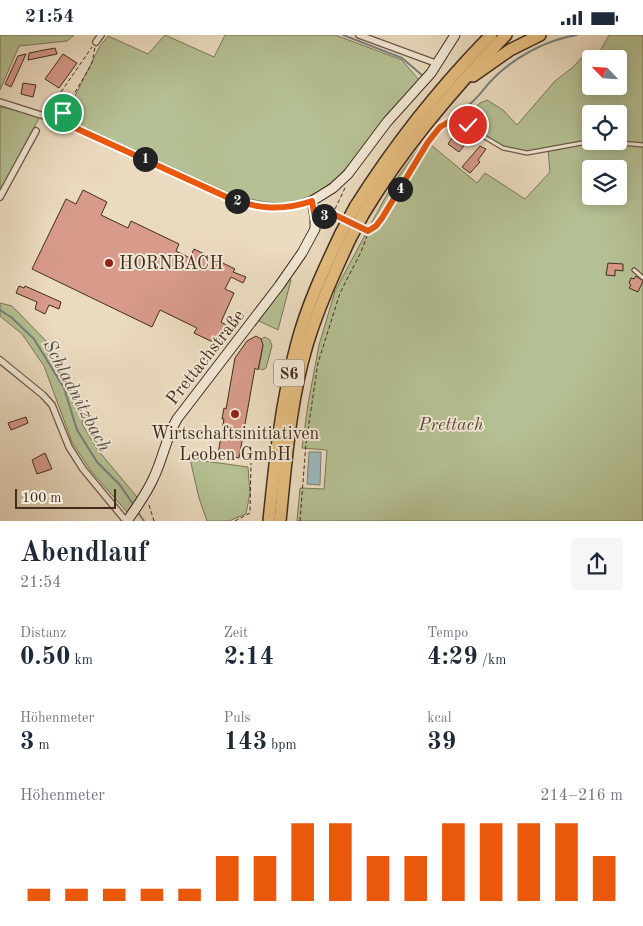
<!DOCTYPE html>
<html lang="de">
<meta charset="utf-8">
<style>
:root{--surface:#fff;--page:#f6f6f7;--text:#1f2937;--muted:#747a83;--accent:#ea580c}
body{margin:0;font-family:"Old Standard TT",serif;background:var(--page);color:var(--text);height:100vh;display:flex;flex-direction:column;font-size:19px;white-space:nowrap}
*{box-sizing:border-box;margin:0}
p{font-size:16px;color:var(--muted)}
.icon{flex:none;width:28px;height:28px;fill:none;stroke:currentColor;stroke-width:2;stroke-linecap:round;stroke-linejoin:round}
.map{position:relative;height:486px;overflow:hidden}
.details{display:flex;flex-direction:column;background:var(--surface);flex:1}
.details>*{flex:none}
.needle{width:32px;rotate:295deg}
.controls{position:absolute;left:582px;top:15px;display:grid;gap:10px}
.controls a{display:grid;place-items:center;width:45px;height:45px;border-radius:5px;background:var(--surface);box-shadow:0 2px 12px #0003;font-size:25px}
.scale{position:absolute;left:15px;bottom:12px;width:101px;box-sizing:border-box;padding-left:5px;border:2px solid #412d1e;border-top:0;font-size:14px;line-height:18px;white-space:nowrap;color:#412d1e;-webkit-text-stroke:4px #f2e8d6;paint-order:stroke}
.pin{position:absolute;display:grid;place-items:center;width:42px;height:42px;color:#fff;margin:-21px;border:2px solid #fff;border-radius:50%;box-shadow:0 1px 5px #0007}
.km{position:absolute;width:25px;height:25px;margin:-12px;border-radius:50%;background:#222;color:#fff;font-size:14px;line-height:25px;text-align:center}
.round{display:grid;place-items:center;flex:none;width:52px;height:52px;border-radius:5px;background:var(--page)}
.head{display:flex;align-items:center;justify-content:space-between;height:85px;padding:0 20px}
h1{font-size:28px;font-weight:800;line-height:38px}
.figures{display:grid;grid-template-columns:repeat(3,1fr);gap:8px;height:85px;padding:5px 20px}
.figures div{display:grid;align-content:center}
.figures b{font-size:25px;font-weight:800}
.figures small{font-size:14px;font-weight:400}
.figures p{font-size:14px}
.chart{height:140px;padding:10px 20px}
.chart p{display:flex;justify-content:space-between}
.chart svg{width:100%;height:90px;margin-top:5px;stroke:var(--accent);stroke-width:6}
.status{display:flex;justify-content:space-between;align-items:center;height:35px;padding:0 25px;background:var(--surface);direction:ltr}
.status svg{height:14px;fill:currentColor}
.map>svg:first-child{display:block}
</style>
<div class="status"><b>21:54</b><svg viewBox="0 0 49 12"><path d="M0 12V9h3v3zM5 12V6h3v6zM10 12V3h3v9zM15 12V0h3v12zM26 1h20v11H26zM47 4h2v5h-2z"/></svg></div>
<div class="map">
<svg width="643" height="486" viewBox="0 0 643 486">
<rect width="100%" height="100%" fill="#ebdbc0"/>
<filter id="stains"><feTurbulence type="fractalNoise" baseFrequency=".004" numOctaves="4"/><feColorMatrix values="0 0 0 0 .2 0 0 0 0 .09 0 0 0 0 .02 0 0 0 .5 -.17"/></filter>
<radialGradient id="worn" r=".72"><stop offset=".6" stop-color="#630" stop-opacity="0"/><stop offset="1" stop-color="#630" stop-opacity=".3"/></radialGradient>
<g fill="#b5c194" stroke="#7b7759" fill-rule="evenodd">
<path d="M0 0H74L67 6 19 11 0 55Z"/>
<path d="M165 0 214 22 225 0H335L402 25 419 45C403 62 388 80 374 98 352 126 332 157 295 166 275 171 254 165 234 160L64 83 100 11 108 1 148 19Z"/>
<path d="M609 0H643V486H297L300 453 324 454 327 415 302 413 308 369 319 310 335 256 392 150 425 105 477 148 485 138 525 164 550 137 548 115C510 120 499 110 468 90L462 88 480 68 487 65 503 75 517 90 555 46 573 32 589 15 598 20ZM591 24H619V51H591ZM591 79H619V106H591ZM591 134H619V161H591Z"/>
<path d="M0 72 22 76 39 83 0 157Z"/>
<path d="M290 244 291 245 278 295 259 286 268 271Z"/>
<path d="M0 268 12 271 49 309 68 341 76 360 83 381 82 389 97 414 137 462 127 477 91 436 72 407 44 331 22 299 0 281Z"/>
<path d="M265 302 270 305 272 311 266 333 262 335 259 333 263 311 261 304Z"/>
<path d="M190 424 248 432 250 458 246 479 229 486H207L199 463Z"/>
</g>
<path fill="#9cb8bc" stroke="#78807d" d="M309 417H321L320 450 307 449Z"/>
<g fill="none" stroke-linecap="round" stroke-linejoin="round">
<g stroke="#78807d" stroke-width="2">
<path d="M343 0 402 23 423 41"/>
<path d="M457 73 463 74C475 67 481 57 490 47 511 24 545 5 577 0"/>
<path d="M0 275 11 282 34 304 64 353 77 395 97 427 120 450 135 472"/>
<path d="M137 476 144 486"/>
</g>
</g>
<g fill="#d79a8b" stroke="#412d1e">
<path d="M55 13 57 19 28 25 29 18Z"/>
<path d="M26 19 11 52 5 49 18 21Z"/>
<path d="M63 19 77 28 59 53 45 44Z"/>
<path d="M23 48 36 50 33 62 21 59Z"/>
<path d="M457 95 470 103 459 117 448 109Z"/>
<path d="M480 111 486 114 478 125 480 127 470 138 462 132Z"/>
<path d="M83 155 107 167 101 180 128 193 131 186 179 209 176 216 190 223 194 214 235 234 233 237 246 242 243 248 231 242 225 254 234 258 221 287 226 290 217 309 194 298 197 293 160 275 152 292 32 234 66 164 76 169Z"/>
<path d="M608 228 623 229V236L615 235V241L606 240Z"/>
<path d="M636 241 643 246 638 257 629 253 631 250 629 248 631 243 634 244Z"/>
<path d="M19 251 24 253 25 251 61 267 59 274 49 270 45 279 35 274 37 267 16 258Z"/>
<path d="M256 301 261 304 263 310 258 335 255 333 239 423 218 419 224 384H222L224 373 226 374 235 323 247 306Z"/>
<path d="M26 382 28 388 11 395 8 388Z"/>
<path d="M45 418 52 434 37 439 32 425Z"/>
</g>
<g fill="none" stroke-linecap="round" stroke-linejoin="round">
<defs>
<g id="lane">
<path d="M598 106 643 110"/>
<path d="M316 182 333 179 346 185"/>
<path d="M360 192 368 196 376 191C401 161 418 103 452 85L468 90 481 100 503 113 527 118 593 106"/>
<path d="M634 235 643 243"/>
</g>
<g id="street">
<path d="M359 0 438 29"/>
<path d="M96 7 101 0"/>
<path d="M0 67 60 86 231 164C259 174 283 176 312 166"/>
<path d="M0 162 36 96"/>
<path d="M0 325 43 360 52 370 69 412 83 434 126 486"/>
</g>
<path id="secondary" d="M127 486C137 472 147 458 154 442 163 423 166 403 177 384L279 251 302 218 315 194V183L312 166 333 153 348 139 387 87 431 38 455 0"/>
<g id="highway">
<path d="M473 41 510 15 540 0"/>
<path d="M355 172C394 110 439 53 491 0"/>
<path d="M364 178C404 112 452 55 506 0"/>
<path d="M269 486C275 426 281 367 297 308 307 270 324 234 341 198"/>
<path d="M280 486C286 427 290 367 307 310 318 273 334 239 350 204"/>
</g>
</defs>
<use href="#lane" stroke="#6c5846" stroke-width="5.5"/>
<use href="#street" stroke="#6c5846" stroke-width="8"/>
<use href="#secondary" stroke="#412d1e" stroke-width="11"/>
<use href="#highway" stroke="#412d1e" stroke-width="14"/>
<g stroke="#412d1e" stroke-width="1" stroke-dasharray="4 2.5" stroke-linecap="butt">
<path d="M50 73 92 12"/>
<path d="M62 80 92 28 95 12"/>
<path d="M335 174 345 153"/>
<path d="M149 470 154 486"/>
<path d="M235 486 250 478 251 428"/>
<path d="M300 486 306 408 318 328 340 258 361 217 367 201"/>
</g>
<use href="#lane" stroke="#f2e8d6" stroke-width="3"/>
<use href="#street" stroke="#f2e8d6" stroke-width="5.5"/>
<use href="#secondary" stroke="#f2e8d6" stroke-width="9"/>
<use href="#highway" stroke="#e6be80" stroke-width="11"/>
<defs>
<g id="highway-bridge">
<path d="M341 198 355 172"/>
<path d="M350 204 364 178"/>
</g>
</defs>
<use href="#highway-bridge" stroke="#412d1e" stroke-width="14" stroke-linecap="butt"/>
<use href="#highway-bridge" stroke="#e6be80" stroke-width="11"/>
</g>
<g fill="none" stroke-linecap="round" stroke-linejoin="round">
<defs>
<path id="route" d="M63 78 60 86 231 164C259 174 283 176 312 166L315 183 333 179 368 196 376 191 382 183 428 107 440 92 452 85 468 90"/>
</defs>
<use href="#route" stroke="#fff" stroke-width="10"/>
<use href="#route" stroke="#ea580c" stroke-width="6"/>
</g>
<g fill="#8f2418" stroke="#f2e8d6" stroke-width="2">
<circle cx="109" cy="228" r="5"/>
<circle cx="235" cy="379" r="5"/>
</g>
<g text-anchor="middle" stroke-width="4" stroke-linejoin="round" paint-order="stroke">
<rect fill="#f2e8d6" stroke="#766555" stroke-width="1" x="274" y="324.5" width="30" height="27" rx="4"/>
<g font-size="16" font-weight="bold" fill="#412d1e">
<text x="289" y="344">S6</text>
</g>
<g font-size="18" fill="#412d1e" stroke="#f2e8d6" text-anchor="start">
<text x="119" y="234">HORNBACH</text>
<text x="235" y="404" text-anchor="middle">Wirtschaftsinitiativen<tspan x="235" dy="21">Leoben GmbH</tspan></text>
</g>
<g font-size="18" fill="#412d1e" stroke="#f2e8d6">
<text transform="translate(205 322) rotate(-52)" y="6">Prettachstraße</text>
</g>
<g font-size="18" font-style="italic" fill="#584b36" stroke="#f2e8d6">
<text x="451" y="395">Prettach</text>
</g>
<g font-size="19" font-style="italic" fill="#585046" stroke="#f2e8d6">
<text transform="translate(78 360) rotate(62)" y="7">Schladnitzbach</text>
</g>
</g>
<rect width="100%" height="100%" filter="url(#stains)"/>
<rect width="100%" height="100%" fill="url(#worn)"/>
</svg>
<div class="controls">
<a><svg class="needle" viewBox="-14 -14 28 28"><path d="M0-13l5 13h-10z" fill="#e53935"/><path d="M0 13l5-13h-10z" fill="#747a83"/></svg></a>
<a><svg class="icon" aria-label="locate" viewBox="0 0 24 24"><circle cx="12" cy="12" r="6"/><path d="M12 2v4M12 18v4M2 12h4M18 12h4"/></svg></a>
<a><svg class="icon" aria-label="layers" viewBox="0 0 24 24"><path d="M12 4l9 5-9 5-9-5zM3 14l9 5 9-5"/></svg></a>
</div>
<div class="scale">100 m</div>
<div class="pin" style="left:63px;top:78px;background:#1e9e55"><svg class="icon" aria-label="arrive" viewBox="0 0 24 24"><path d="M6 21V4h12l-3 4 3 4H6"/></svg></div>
<div class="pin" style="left:468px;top:90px;background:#d93025"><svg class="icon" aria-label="check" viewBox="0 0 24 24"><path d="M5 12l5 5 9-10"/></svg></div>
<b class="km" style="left:145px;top:124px">1</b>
<b class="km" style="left:237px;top:166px">2</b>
<b class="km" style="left:324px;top:181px">3</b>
<b class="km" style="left:400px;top:154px">4</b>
</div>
<section class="details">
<div class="head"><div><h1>Abendlauf</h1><p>21:54</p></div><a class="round"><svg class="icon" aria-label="share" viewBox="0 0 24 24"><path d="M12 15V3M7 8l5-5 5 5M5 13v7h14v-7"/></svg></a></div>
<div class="figures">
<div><p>Distanz</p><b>0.50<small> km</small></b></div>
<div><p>Zeit</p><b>2:14</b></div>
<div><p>Tempo</p><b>4:29<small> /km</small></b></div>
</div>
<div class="figures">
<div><p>Höhenmeter</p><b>3<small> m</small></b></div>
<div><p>Puls</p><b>143<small> bpm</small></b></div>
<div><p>kcal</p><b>39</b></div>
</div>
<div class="chart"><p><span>Höhenmeter</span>214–216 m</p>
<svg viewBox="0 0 160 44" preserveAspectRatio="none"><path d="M5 44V38M15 44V38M25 44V38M35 44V38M45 44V38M55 44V22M65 44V22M75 44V6M85 44V6M95 44V22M105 44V22M115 44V6M125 44V6M135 44V6M145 44V6M155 44V22"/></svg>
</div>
</section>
